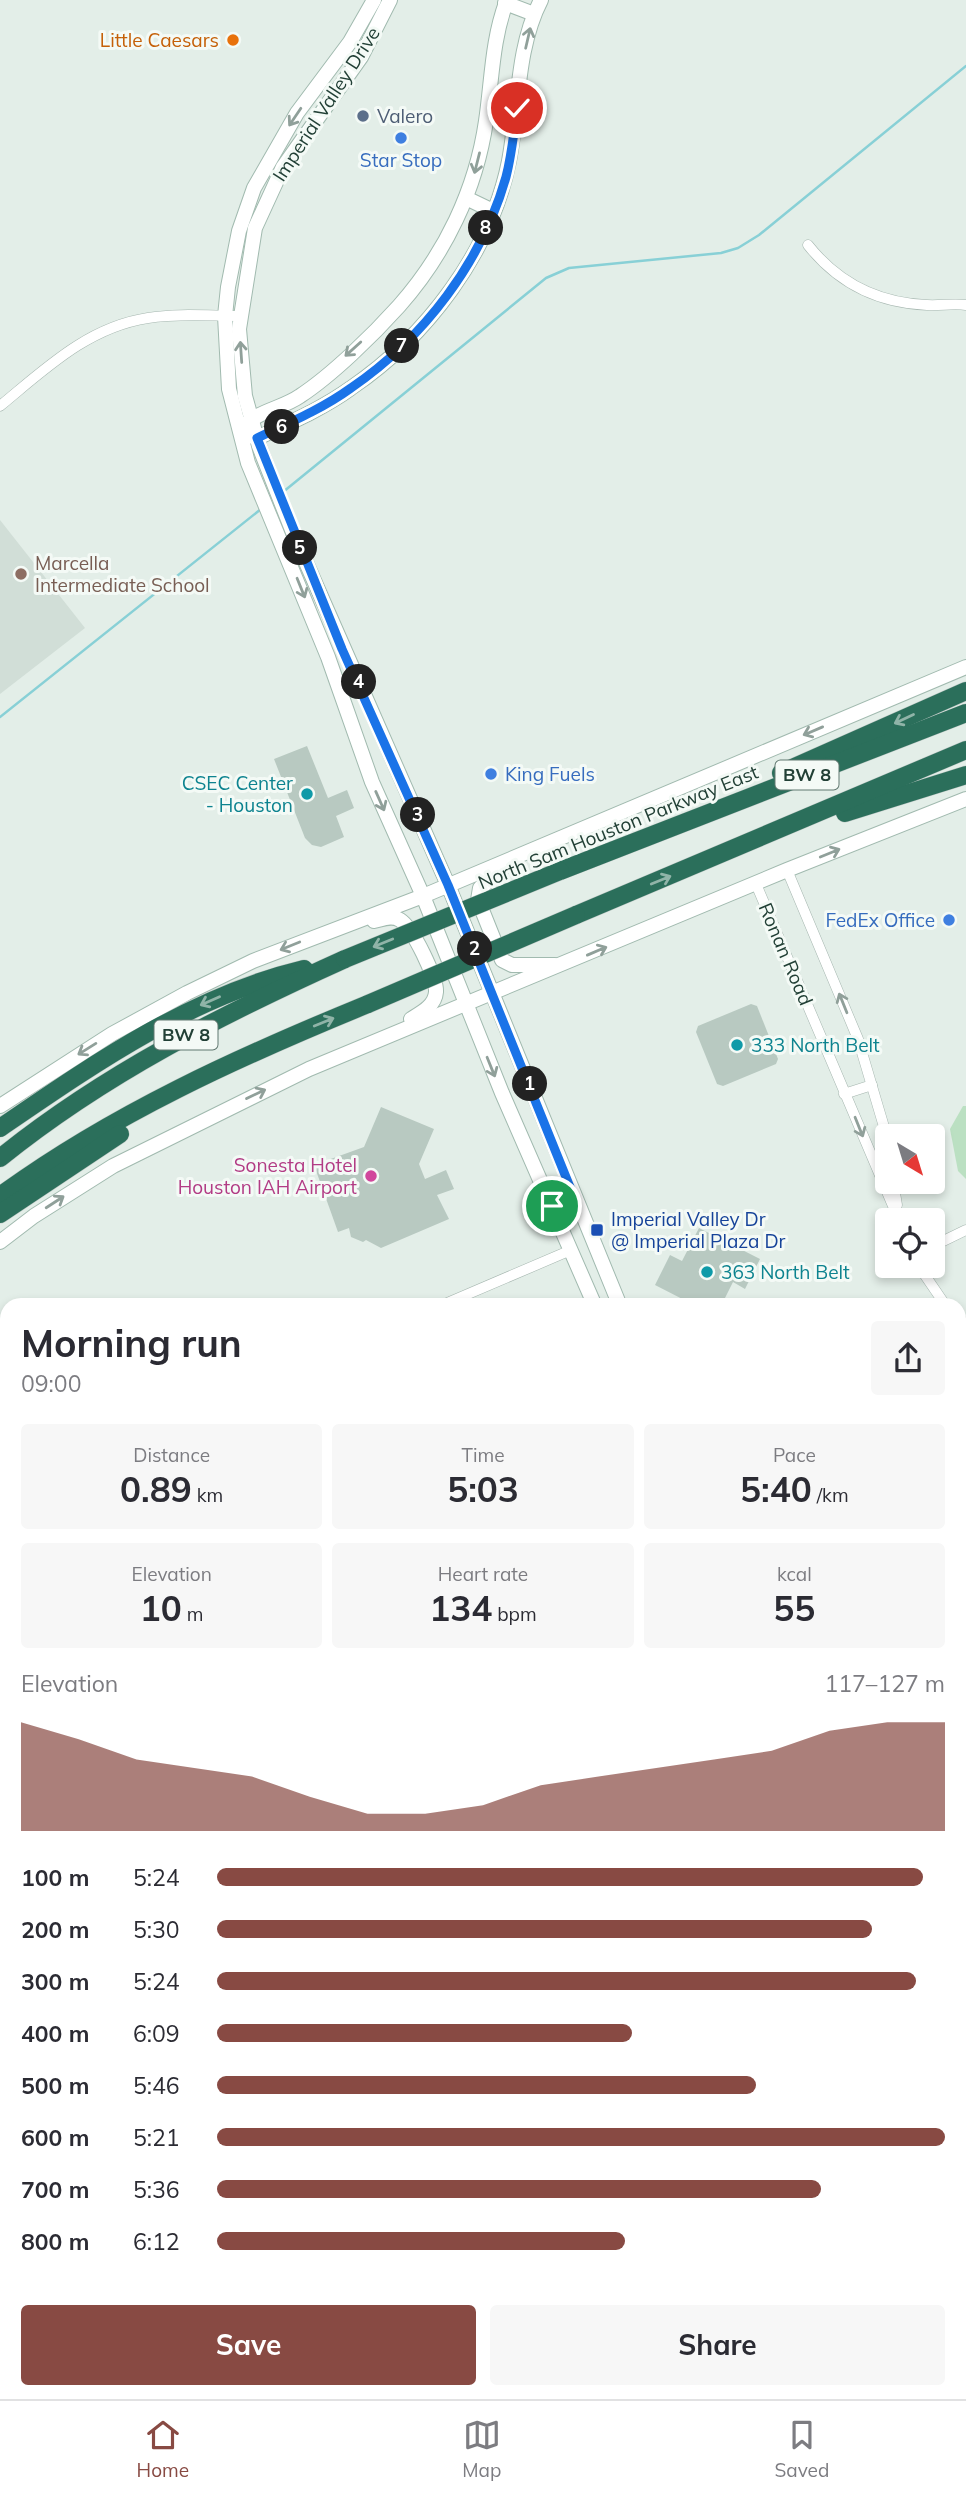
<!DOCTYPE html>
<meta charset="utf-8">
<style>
:root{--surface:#fff;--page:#f7f7f7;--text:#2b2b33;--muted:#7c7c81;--line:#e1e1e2;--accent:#884a43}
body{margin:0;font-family:Mulish,sans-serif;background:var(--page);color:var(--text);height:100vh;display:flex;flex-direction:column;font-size:26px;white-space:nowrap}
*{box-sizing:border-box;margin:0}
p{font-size:23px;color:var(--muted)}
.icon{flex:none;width:38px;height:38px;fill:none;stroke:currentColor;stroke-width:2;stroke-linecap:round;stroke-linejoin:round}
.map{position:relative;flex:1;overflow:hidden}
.side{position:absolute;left:0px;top:1298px;width:966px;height:1101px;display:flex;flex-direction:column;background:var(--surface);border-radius:21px 21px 0 0;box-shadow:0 4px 10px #0003}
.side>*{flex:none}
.needle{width:46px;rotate:142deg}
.buttons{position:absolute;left:875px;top:1124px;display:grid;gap:14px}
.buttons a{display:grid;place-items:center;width:70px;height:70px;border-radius:7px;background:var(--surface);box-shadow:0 4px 10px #0003;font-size:35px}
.pin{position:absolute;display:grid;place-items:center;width:60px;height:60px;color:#fff;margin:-30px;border:4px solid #fff;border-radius:50%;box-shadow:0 2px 7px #0007}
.km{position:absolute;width:35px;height:35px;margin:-18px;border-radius:50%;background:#222;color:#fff;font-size:19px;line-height:35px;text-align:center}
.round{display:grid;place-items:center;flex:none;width:74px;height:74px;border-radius:7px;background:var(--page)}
.headline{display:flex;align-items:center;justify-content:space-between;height:119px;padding:0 21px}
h1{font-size:38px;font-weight:700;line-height:52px}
.stats{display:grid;grid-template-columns:repeat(3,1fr);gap:10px;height:119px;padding:7px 21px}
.stats div{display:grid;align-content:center;border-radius:7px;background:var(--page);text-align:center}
.stats b{font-size:35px;font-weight:700}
.stats small{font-size:19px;font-weight:400}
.stats p{font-size:19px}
.chart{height:196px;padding:14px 21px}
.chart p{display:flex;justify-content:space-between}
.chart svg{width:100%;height:126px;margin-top:7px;fill:var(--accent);opacity:.7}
.primary-button{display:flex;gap:14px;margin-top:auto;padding:14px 21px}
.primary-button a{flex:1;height:80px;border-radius:7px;background:var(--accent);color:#fff;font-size:28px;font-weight:700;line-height:80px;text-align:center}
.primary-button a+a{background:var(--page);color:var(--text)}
ul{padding:0 21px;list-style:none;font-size:23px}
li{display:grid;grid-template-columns:112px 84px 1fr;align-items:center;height:52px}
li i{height:18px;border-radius:9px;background:var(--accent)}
.tab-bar{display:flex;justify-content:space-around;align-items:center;height:98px;border-top:2px solid var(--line);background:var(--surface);font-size:19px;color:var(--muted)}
.tab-bar a{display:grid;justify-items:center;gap:4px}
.tab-bar .active{color:var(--accent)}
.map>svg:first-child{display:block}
</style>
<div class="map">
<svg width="966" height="2399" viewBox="0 0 966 2399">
<rect width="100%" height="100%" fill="#e3eee8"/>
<g fill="#d1ded7">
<path d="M0 520 85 628 0 694Z"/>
<path d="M7 1340V1902L0 1894V1346Z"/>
</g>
<g fill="#bbe0c2">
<path d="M963 1106H966V1179L958 1171 950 1129Z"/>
<path d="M39 2392H157L154 2399H38Z"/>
</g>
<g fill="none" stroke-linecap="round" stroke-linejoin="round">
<g stroke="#88d0d6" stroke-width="2.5">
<path d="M283 492 546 278 569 268 721 253 738 248 759 235 966 66"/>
<path d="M0 717 261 509"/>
<path d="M0 1944 7 1953"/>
</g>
<g stroke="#88d0d6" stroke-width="18">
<path d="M959 1770 966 1764"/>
<path d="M224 2399 226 2392"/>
</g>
</g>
<g fill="#b8c9c1">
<path d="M307 746 328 798 347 790 354 808 336 816 344 837 321 847 312 845 305 838 274 759Z"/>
<path d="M751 1004 757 1006 778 1059 776 1064 723 1086 717 1084 696 1032 698 1026Z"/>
<path d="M381 1107 434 1129 419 1164 425 1179 446 1170 454 1189 437 1195 449 1219 381 1248 366 1240 363 1242 351 1237 349 1228 338 1232 314 1165 364 1147Z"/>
<path d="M699 1228 760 1259 745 1289 733 1282 721 1306H696L655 1285 670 1255 682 1261Z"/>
</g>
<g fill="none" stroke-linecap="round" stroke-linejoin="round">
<defs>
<g id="street">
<path d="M808 245C838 283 878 303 927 305 940 306 953 303 966 305"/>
<path d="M0 406C45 369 88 327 148 318 177 313 211 316 241 316"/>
<path d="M787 870 858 1039 887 1137"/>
<path d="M756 884 899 1220"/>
<path d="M844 1094 872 1085"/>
<path d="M893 1181 897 1205"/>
<path d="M933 1246 966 1230"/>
<path d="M918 1265 946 1306"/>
<path d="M440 1306 571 1250"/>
<path d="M959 1318 966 1325"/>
<path d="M0 1496 7 1505"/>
<path d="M0 2182 7 2191"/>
<path d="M387 2392 388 2399"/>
<path d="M665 2392 671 2399"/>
<path d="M809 2392 815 2399"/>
<path d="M30 2399 31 2392"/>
<path d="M542 2399 550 2392"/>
</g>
<g id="secondary">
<path d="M374 0 350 42 297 113 254 188 239 231 228 287 225 316 229 389 248 463 328 657 372 782 423 896 502 1093 595 1306"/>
<path d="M390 0 361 57 283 167 255 228 239 329 245 396 259 446 294 535 448 885 620 1306"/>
<path d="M505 3 534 14"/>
<path d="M466 198 493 211"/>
<path d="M244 426C258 411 283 408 300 396 332 375 373 335 399 306 445 254 476 190 486 121 492 80 492 39 507 0"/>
<path d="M250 436 257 438C289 423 322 409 351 388 426 337 491 252 509 161 519 109 516 48 541 0"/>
<path d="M503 869 480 888 478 900 502 960 512 965H555"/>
<path d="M374 921C383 919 392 915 400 920 413 928 437 978 436 992 435 1006 421 1013 411 1019"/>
<path d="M0 1106 112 1034 187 993 253 961 423 896 966 667"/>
<path d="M0 1242 34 1216 113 1166 309 1069 787 870 966 799"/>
<path d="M959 1462 966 1458"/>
<path d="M959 1801 966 1807"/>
<path d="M959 1833 966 1839"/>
<path d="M0 2166 7 2160"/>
<path d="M959 2373 966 2368"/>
<path d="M927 2399 935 2392"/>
</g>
<g id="highway">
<path d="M781 773 966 691"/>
<path d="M845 813 966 775"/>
<path d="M560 871 966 713"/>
<path d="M576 915 966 750"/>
<path d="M0 1128C95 1063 191 996 304 969"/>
<path d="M0 1158C104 1074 223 1014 345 959"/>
<path d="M0 1196C112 1114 241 1056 368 1004"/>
<path d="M0 1214 120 1134"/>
</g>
</defs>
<use href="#street" stroke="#a5b6af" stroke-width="11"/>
<use href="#secondary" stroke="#a1baaf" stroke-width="16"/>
<use href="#highway" stroke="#c1cac7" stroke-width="19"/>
<use href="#street" stroke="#fff" stroke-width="10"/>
<use href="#secondary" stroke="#fff" stroke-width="14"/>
<use href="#highway" stroke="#2b6f5b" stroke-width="18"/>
<defs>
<g id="highway-bridge">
<path d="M345 959 560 871"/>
<path d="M368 1004 576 915"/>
</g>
</defs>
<use href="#highway-bridge" stroke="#c1cac7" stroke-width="19" stroke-linecap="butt"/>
<use href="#highway-bridge" stroke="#2b6f5b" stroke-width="18"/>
</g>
<defs><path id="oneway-shaft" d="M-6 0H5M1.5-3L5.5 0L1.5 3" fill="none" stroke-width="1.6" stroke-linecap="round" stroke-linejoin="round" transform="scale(1.75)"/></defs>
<g stroke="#90a09a">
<use href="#oneway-shaft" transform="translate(528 38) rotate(-77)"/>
<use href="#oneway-shaft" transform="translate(295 117) rotate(124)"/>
<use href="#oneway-shaft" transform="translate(477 163) rotate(104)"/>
<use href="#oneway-shaft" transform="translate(353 349) rotate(138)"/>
<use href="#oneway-shaft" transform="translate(241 352) rotate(-94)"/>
<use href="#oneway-shaft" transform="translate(301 588) rotate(68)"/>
<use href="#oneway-shaft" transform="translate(813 731) rotate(157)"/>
<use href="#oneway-shaft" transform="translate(380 801) rotate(66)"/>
<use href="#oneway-shaft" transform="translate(830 853) rotate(-22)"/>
<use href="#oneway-shaft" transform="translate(290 946) rotate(158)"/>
<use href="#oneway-shaft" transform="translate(597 951) rotate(-23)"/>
<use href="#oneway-shaft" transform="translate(843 1003) rotate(-112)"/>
<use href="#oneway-shaft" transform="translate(87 1049) rotate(148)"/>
<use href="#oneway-shaft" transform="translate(491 1067) rotate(68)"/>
<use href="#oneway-shaft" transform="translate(256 1094) rotate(-26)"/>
<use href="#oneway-shaft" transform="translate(859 1127) rotate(68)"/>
<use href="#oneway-shaft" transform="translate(55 1202) rotate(-33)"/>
</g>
<g stroke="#90b4a8">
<use href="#oneway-shaft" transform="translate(904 719) rotate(155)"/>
<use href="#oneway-shaft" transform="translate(661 880) rotate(-22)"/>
<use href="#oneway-shaft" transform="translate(383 943) rotate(158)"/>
<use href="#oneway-shaft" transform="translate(210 1001) rotate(156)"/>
<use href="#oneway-shaft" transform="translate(324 1022) rotate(-22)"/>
</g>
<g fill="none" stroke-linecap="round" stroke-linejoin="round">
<defs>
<path id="route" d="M517 108C514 131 512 154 506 177 482 262 424 338 351 388 322 409 289 423 257 438L342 649 448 885 574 1197 552 1206"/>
</defs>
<use href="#route" stroke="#fff" stroke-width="14"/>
<use href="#route" stroke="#1a73e8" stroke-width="9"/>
</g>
<circle fill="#e8710a" stroke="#f4faf6" stroke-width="2.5" cx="233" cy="40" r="7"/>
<circle fill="#5c6f8a" stroke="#f4faf6" stroke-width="2.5" cx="363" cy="116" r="7"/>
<g fill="#3f7fe0" stroke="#f4faf6" stroke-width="2.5">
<circle cx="401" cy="138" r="7"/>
<circle cx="491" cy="774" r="7"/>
<circle cx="949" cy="920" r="7"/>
</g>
<circle fill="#8d6e63" stroke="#f4faf6" stroke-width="2.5" cx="21" cy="574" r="7"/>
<g fill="#0f9aa8" stroke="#f4faf6" stroke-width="2.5">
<circle cx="307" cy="794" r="7"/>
<circle cx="737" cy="1045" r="7"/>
<circle cx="707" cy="1272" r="7"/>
</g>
<circle fill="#d1479c" stroke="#f4faf6" stroke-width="2.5" cx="371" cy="1176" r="7"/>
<rect fill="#1a4fb4" stroke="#f4faf6" stroke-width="2.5" x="590" y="1223" width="14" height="14" rx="3.5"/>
<g text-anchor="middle" stroke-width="6" stroke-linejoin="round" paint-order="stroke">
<g fill="#f4faf6" stroke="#617870" stroke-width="2">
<rect x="775.5" y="760.5" width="63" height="29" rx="5"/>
<rect x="154.5" y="1020.5" width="63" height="29" rx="5"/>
</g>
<g font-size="18" font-weight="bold" fill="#224036">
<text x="807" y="781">BW 8</text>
<text x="186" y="1041">BW 8</text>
</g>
<g font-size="19" fill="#c56008" stroke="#f4faf6" text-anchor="end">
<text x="219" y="47">Little Caesars</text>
</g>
<g font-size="19" fill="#224036" stroke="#f4faf6">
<text transform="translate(326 104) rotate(-57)" y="7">Imperial Valley Drive</text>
<text transform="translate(618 827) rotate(-22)" y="7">North Sam Houston Parkway East</text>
<text transform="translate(786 954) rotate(67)" y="7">Ronan Road</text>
</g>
<g font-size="19" fill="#4e5e75" stroke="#f4faf6" text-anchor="start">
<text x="377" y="123">Valero</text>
</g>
<g font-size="19" fill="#366cbe" stroke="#f4faf6">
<text x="401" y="167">Star Stop</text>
<text x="505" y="781" text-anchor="start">King Fuels</text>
<text x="935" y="927" text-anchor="end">FedEx Office</text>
</g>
<g font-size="19" fill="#785e54" stroke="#f4faf6" text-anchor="start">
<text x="35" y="570">Marcella<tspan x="35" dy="22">Intermediate School</tspan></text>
</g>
<g font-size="19" fill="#0d838f" stroke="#f4faf6" text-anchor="start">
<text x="293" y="790" text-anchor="end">CSEC Center<tspan x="293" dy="22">- Houston</tspan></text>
<text x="751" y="1052">333 North Belt</text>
<text x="721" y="1279">363 North Belt</text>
</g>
<g font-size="19" fill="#b23c85" stroke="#f4faf6" text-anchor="end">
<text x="357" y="1172">Sonesta Hotel<tspan x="357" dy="22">Houston IAH Airport</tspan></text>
</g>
<g font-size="19" fill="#164399" stroke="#f4faf6" text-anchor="start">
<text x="611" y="1226">Imperial Valley Dr<tspan x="611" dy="22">@ Imperial Plaza Dr</tspan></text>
</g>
</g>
</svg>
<div class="buttons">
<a><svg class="needle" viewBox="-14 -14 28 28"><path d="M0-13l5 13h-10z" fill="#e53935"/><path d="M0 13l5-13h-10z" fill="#7c7c81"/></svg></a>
<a><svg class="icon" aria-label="locate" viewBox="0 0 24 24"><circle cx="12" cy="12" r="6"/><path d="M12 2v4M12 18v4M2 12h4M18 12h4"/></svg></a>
</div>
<div class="pin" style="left:552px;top:1206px;background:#1e9e55"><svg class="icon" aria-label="arrive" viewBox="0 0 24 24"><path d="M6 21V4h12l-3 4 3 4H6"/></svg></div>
<div class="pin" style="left:517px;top:108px;background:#d93025"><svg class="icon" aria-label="check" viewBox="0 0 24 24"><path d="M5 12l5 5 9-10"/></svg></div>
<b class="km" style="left:530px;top:1084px">1</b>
<b class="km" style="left:475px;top:949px">2</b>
<b class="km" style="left:418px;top:815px">3</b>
<b class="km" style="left:359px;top:682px">4</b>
<b class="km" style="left:300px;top:548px">5</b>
<b class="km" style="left:282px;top:427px">6</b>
<b class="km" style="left:402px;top:346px">7</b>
<b class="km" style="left:486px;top:228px">8</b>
<section class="side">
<div class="headline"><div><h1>Morning run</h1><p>09:00</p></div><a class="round"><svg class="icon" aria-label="share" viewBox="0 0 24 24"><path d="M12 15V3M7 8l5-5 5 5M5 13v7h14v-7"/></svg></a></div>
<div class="stats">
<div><p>Distance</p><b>0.89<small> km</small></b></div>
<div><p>Time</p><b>5:03</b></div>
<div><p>Pace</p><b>5:40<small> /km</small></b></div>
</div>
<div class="stats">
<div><p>Elevation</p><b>10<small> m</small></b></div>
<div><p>Heart rate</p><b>134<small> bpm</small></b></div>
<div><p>kcal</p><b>55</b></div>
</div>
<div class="chart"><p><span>Elevation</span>117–127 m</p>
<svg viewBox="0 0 160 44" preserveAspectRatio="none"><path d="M0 44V6L10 12L20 19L30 22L40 25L50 32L60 38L70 38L80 35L90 28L100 25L110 22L120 19L130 16L140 9L150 6L160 6V44z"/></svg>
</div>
<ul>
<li><b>100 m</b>5:24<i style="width:97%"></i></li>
<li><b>200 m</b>5:30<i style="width:90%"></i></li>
<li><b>300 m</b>5:24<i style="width:96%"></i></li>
<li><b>400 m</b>6:09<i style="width:57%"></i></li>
<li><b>500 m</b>5:46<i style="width:74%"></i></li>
<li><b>600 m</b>5:21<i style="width:100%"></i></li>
<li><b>700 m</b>5:36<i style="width:83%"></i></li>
<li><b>800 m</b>6:12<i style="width:56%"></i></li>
</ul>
<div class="primary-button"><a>Save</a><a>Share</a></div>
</section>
</div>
<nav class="tab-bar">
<a class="active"><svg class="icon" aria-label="home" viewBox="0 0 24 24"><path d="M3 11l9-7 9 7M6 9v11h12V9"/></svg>Home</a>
<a><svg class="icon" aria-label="map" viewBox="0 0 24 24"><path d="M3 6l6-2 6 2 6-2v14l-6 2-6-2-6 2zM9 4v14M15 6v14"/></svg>Map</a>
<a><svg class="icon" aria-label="saved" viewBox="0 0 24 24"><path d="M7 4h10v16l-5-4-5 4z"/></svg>Saved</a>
</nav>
